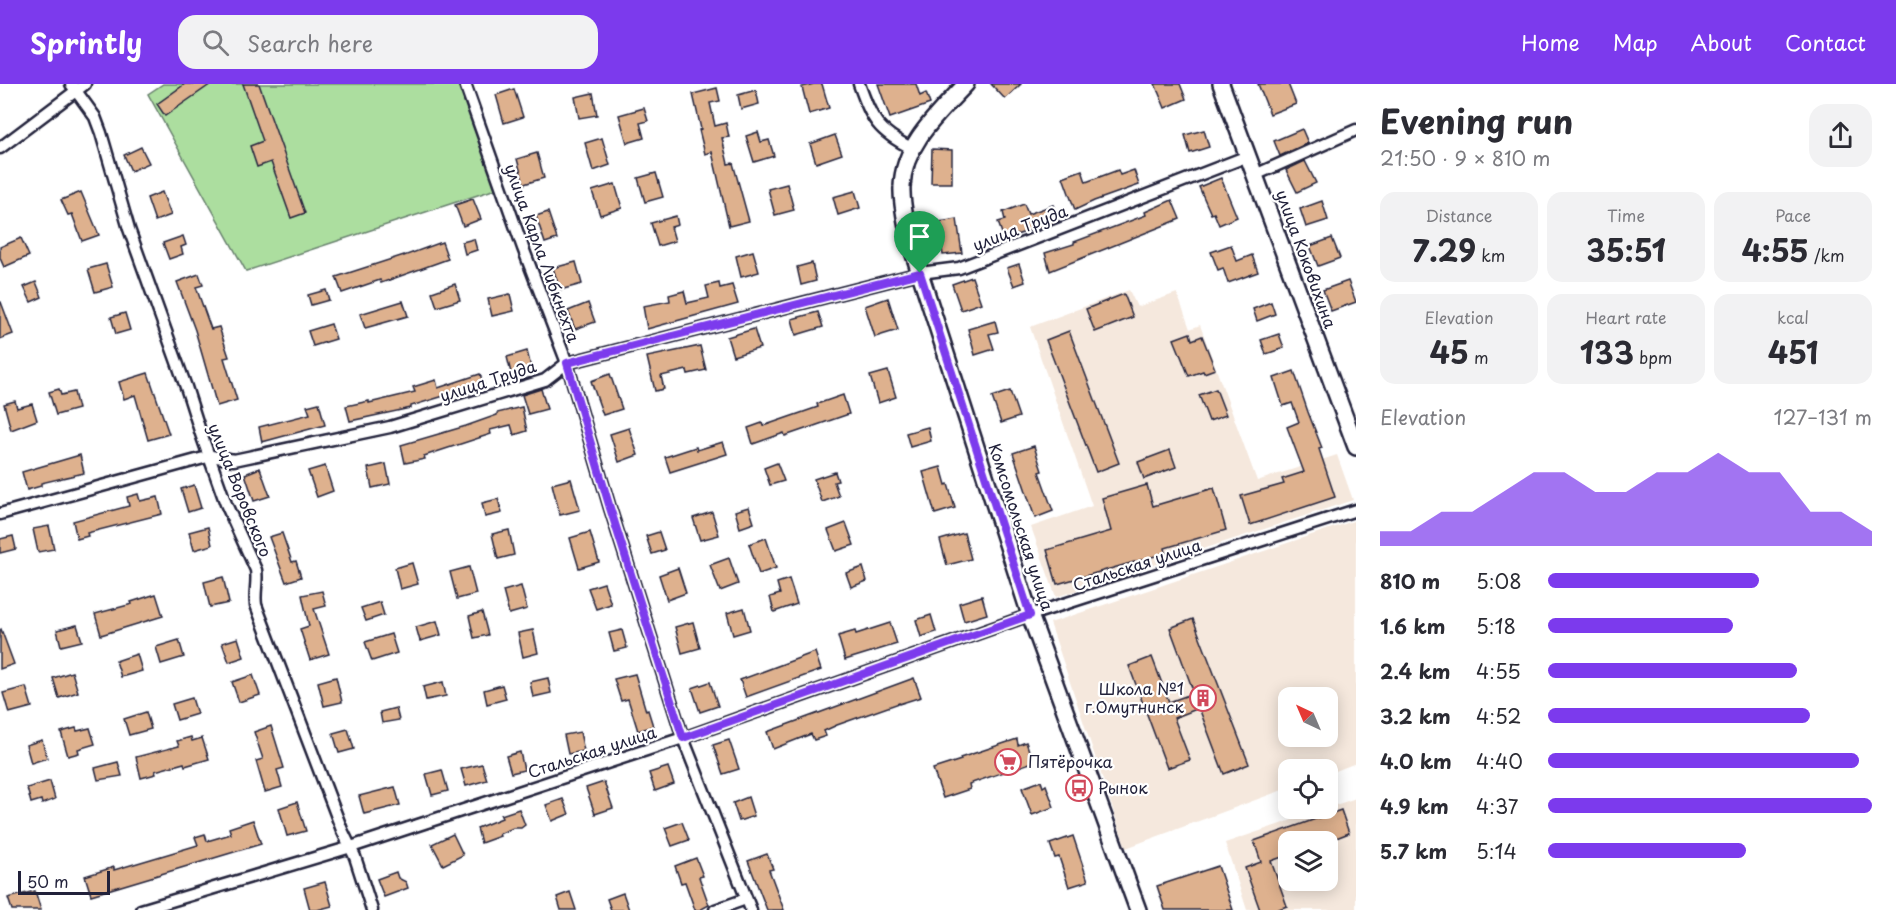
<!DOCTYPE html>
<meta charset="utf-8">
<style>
:root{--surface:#fff;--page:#f2f2f3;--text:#2b2b33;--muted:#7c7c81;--accent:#7c3aed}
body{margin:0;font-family:"Playpen Sans",sans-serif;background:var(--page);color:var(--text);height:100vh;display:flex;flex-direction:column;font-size:22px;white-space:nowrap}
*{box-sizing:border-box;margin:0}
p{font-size:20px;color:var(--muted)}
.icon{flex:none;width:33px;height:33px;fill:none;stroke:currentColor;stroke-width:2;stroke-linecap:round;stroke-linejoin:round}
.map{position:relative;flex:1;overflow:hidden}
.panel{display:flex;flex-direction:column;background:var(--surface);width:540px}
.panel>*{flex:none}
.needle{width:39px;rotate:316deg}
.tools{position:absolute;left:1278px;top:603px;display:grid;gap:12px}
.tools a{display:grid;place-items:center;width:60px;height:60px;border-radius:12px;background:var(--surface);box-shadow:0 3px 15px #0003;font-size:30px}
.scale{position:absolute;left:18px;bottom:15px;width:92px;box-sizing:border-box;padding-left:6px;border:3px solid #22223b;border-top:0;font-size:16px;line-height:21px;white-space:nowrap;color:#22223b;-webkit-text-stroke:4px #fff;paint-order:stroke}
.pin{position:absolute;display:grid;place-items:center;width:51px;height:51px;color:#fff;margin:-62px -26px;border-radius:50% 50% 50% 0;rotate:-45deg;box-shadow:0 0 6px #0007}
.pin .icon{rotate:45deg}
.round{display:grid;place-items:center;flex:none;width:63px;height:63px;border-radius:18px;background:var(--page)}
.overview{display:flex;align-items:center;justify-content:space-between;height:102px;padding:0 24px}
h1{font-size:33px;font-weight:700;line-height:45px}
.stats{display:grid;grid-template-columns:repeat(3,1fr);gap:9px;height:102px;padding:6px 24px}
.stats div{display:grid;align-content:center;border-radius:15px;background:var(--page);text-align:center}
.stats b{font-size:30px;font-weight:700}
.stats small{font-size:16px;font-weight:400}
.stats p{font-size:16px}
.chart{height:168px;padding:12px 24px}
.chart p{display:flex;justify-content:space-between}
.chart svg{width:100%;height:108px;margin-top:6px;fill:var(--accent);opacity:.7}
ul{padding:0 24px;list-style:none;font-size:20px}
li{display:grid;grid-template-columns:96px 72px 1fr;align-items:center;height:45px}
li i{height:15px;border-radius:8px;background:var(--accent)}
header{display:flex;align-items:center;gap:36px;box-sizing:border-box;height:84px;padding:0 30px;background:var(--accent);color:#fff}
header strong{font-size:28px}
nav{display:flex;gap:33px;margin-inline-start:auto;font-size:21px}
.search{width:420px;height:54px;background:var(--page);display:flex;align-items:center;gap:15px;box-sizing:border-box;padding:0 21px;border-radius:18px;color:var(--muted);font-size:22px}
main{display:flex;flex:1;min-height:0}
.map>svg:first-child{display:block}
</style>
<header>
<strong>Sprintly</strong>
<div class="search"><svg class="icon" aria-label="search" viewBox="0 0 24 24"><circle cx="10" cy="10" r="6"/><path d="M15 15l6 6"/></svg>Search here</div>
<nav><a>Home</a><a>Map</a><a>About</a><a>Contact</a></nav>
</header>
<main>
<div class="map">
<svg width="1356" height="826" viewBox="0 0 1356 826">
<rect width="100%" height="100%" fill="#fff"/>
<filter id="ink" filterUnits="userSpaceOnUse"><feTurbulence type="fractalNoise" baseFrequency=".0167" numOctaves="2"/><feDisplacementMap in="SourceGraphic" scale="12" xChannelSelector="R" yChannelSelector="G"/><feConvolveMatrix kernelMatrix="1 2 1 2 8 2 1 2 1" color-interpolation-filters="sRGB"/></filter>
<g filter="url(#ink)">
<g fill="#f5e8dd" fill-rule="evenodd">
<path d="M1129 206 1137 223 1177 209 1190 245 1200 241 1257 397 1337 371 1353 416 1056 513 1031 443 1092 422 1030 243Z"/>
<path d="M1356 436V679L1328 690V686H1288V704L1126 764 1050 539ZM1288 614H1328V652H1288Z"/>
<path d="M1356 714V826H1247L1225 759ZM1288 758H1328V796H1288Z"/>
</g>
<path fill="#acde9f" stroke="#67806d" stroke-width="1.5" d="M163 0H461L499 104 246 187 148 10Z"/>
<g fill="#deb18e" stroke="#22223b" stroke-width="1.5">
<path d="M185 0H211L165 32 157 20Z"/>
<path d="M243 0H259L305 129 291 134 271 78 257 83 250 62 263 57Z"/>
<path d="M814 0H822L829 24 809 30 802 3Z"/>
<path d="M878 0H916L920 12 926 9 930 20 890 34Z"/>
<path d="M991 0H1021L1005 15Z"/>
<path d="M1155 0H1180L1186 15 1165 24Z"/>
<path d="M1258 0H1288L1296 20 1270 30Z"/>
<path d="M717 4 720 17 710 19 715 42 726 39 729 53 722 54 728 80 733 79 749 137 729 142 712 68 705 70 699 46 701 45 693 10Z"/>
<path d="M514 5 523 33 504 39 496 11Z"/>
<path d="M756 6 759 20 741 25 738 11Z"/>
<path d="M593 9 597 31 579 34 575 13Z"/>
<path d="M644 24 648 37 640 39 644 54 627 59 619 31Z"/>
<path d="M1302 45 1308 59 1280 72 1274 57Z"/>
<path d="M1204 46 1209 63 1190 69 1185 51Z"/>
<path d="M758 48 761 58 769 56 774 72 754 78 746 52Z"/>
<path d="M835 51 842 70 816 79 810 60Z"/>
<path d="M602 54 610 81 593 87 585 59Z"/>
<path d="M141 63 149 79 131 87 124 71Z"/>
<path d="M932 65 952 66V99H931Z"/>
<path d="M537 69 544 94 524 100 517 75Z"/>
<path d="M1305 77 1316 99 1297 108 1286 86Z"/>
<path d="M1082 86 1086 98 1118 86 1120 91 1134 86 1139 101 1094 117 1075 126 1063 93Z"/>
<path d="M656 89 663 113 645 118 638 94Z"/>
<path d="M1221 94 1237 133 1219 141 1214 129 1211 130 1199 103Z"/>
<path d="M615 100 622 124 600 131 592 107Z"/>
<path d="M787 100 794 126 775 131 768 105Z"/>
<path d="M855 107 860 124 838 131 833 113Z"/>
<path d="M81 108 99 151 82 157 72 130 68 131 61 116Z"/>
<path d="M162 108 171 131 155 137 147 114Z"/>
<path d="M473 115 481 135 463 142 455 121Z"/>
<path d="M1172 116 1180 135 1050 187 1045 169 1074 160V158L1146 131 1145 128Z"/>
<path d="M1322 117 1328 136 1306 143 1300 125Z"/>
<path d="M1024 120 1028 130 1053 121 1059 137 1004 155 998 138 1005 136 1003 128Z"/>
<path d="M548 128 557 155 545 159 536 132Z"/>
<path d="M676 132 678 141 671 143 675 157 658 162 651 139Z"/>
<path d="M957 135 962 169 943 171 938 138Z"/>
<path d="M183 152 186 161 181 163 183 170 169 175 163 159Z"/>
<path d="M21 154 29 172 4 183 0 174V163Z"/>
<path d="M1332 154 1340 174 1318 182 1310 162Z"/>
<path d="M474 155 477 166 465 170 462 158Z"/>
<path d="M442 158 448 175 381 199 380 196 342 209 336 193 404 171V172Z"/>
<path d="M1231 161 1237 177 1252 171 1258 188 1228 199 1223 184 1218 186 1211 168Z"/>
<path d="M753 167 759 188 741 193 736 172Z"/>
<path d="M576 178 582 200 560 206 553 184Z"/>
<path d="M812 179 816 197 801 201 797 183Z"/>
<path d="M106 180 113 203 95 208 88 185Z"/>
<path d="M1019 180 1025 198 1014 202 1007 184Z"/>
<path d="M199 190 203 201 196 203 211 245 219 243 229 273 224 274 237 316 217 322 195 246 177 198Z"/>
<path d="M972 193 981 219 961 226 952 200Z"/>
<path d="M1348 197 1356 218 1331 227 1323 206Z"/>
<path d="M36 198 42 213 31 218 24 203Z"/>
<path d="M719 199 720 204 732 201 738 220 647 245 643 222 670 217 669 211 684 207 687 219 709 214 706 202Z"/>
<path d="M455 200 460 216 437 223 432 208Z"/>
<path d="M326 206 329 216 311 221 308 211Z"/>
<path d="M510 210 514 227 492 232 488 215Z"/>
<path d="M1124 210 1133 233 1095 248 1086 225Z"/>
<path d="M888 214 898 246 875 253 865 222Z"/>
<path d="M403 217 408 232 365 244 360 230Z"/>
<path d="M0 218H1L13 250 0 255Z"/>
<path d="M1271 218 1275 230 1257 237 1253 225Z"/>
<path d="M588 219 595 238 575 245 568 227Z"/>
<path d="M818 228 823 243 796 251 792 235Z"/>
<path d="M125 229 130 246 116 250 111 233Z"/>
<path d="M995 237 998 248 989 250 994 265 975 271 968 245Z"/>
<path d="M331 240 336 255 313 262 308 247Z"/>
<path d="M754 245 760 264 733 272 727 253Z"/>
<path d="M1069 247 1119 379 1096 388 1046 256Z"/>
<path d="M1190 249 1192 256 1202 252 1215 285 1204 289 1203 287 1189 292 1174 255Z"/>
<path d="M1279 250 1284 264 1266 270 1261 256Z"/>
<path d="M700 262 706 286 688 290 687 286 661 292 664 305 655 307 647 273Z"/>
<path d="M527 267 532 287 512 293 507 273Z"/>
<path d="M888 287 896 313 878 319 870 292Z"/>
<path d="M1294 287 1308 328 1322 364 1319 365 1335 413 1250 441 1241 412 1284 400 1282 395 1304 388 1287 343 1299 338 1292 319 1283 322 1274 294Z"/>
<path d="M148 289 169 350 148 356 135 311 124 315 119 298Z"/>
<path d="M480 290 485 304 459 313 457 308 411 322V324L350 337 346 322 369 317V319L415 308 413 303 436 296 438 304Z"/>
<path d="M610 290 622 325 603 331 591 297Z"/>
<path d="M59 305 61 311 74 308 78 325 56 331 49 308Z"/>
<path d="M541 305 547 325 528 330 522 311Z"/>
<path d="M1216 305 1226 331 1209 337 1199 311Z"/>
<path d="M1010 307 1019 333 1001 339 992 313Z"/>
<path d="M843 311 849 330 785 352 784 349 753 360 748 344 762 339 763 342 818 323 817 320Z"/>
<path d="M15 317 17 324 32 320 37 336 11 346 4 320Z"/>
<path d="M319 319 325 341 262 358 259 343 310 330 307 322Z"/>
<path d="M522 323 527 347 514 351 511 341 490 346 491 350 424 372 425 375 405 379 401 361 466 342 497 331V329Z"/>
<path d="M928 343 931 357 910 363 906 349Z"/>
<path d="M629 344 638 371 619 378 610 350Z"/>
<path d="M723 358 727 370 670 388 665 373 696 363 697 366Z"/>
<path d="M1034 362 1042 387 1039 388 1053 427 1035 434 1013 369Z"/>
<path d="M1170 366 1176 383 1144 395 1138 378Z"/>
<path d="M80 371 84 389 41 399V402L27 406 22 388Z"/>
<path d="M777 379 784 397 770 401 764 384Z"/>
<path d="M386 380 390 400 372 404 368 384Z"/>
<path d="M325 382 333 407 317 413 308 387Z"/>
<path d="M941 383 946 401 948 400 955 424 935 430 923 388Z"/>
<path d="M260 384 270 412 254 417 245 390Z"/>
<path d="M835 388 838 397 834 398 839 412 822 418 814 395Z"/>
<path d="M571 395 580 426 560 431 552 400Z"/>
<path d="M194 401 201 424 188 428 181 405Z"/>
<path d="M1147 401 1153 422 1214 404 1226 446 1165 464 1166 469 1057 500 1047 466 1111 447 1102 414Z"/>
<path d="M138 410 140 417 158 413 162 430 87 449 88 452 77 455 73 437 129 422 127 413Z"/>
<path d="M498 415 502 429 485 433 482 419Z"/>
<path d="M749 423 754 439 740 444 735 427Z"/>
<path d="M712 428 719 451 700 456 693 434Z"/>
<path d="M846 439 854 461 836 467 828 446Z"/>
<path d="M49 442 54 465 38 468 33 445Z"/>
<path d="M208 443 212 461 194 466 189 448Z"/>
<path d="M509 446 514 471 498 475 492 450Z"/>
<path d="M590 448 599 478 579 484 570 454Z"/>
<path d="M659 448 665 466 652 470 646 452Z"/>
<path d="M282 449 292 478 296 477 301 493 286 498 269 453Z"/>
<path d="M964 449 971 475 947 481 940 456Z"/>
<path d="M13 452 16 465 0 469V455Z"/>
<path d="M766 454 776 484 759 490 749 460Z"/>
<path d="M729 474 738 500 720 507 710 481Z"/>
<path d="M412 479 418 500 400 505 395 484Z"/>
<path d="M469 483 476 510 457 515 450 488Z"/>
<path d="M863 483 867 497 851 503 846 489Z"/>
<path d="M678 484 686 509 667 516 659 491Z"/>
<path d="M223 493 229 519 210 523 204 498Z"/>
<path d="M789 495 797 520 774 528 770 513 780 510 777 499Z"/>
<path d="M604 499 611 520 596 525 588 504Z"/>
<path d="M521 502 527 525 509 530 503 507Z"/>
<path d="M322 507 326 522 314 525 329 570 310 576 300 545 309 542 302 511Z"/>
<path d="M156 510 163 532 101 551 95 530 132 520 131 518Z"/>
<path d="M982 512 987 530 964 537 959 519Z"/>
<path d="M380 518 384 531 366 537 361 524Z"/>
<path d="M744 524 750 546 733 551 727 529Z"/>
<path d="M482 528 488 551 474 554 469 532Z"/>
<path d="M931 531 936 548 921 553 916 536Z"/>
<path d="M1193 535 1249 680 1224 690 1199 624 1174 634 1190 676 1167 684 1129 582 1152 573 1169 618 1194 609 1170 544Z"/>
<path d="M437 537 441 551 420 557 416 543Z"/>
<path d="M693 538 700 564 682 569 675 543Z"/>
<path d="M890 539 897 560 845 576 838 552 855 547 856 550Z"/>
<path d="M77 541 82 557 61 562 57 546Z"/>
<path d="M1 545 14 580 0 585V546Z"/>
<path d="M533 546 538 569 523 573 518 549Z"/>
<path d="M622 546 627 564 614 567 609 549Z"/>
<path d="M391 550 397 569 372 577 365 558Z"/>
<path d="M238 554 244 573 229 578 222 559Z"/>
<path d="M179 556 184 573 161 580 156 563Z"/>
<path d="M815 568 821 586 746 613 740 596Z"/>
<path d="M137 570 142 587 121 593 116 577Z"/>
<path d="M72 588 78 608 59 614 53 594Z"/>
<path d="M635 590 646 627 648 626 653 642 638 647 628 615 621 617 614 595Z"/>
<path d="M253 591 260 611 239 618 232 598Z"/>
<path d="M336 593 342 618 324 622 318 598Z"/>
<path d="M548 594 551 609 533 613 530 598Z"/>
<path d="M914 594 921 613 899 620V619L837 641 824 647 826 652 814 656 811 650 773 665 767 648Z"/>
<path d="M443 598 446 612 426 616 423 603Z"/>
<path d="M710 598 718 622 700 628 692 604Z"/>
<path d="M502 601 506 615 487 620 484 606Z"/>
<path d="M26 603 32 623 9 629 3 609Z"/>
<path d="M192 614 197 630 177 636 172 620Z"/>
<path d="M396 624 399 636 382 639 380 628Z"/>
<path d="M146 628 151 645 129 651 124 635Z"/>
<path d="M271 642 284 684 277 686 282 703 265 708 256 677 263 675 254 648Z"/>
<path d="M76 644 77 647 90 644 95 660 78 665 79 669 68 672 61 648Z"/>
<path d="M348 645 354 665 339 669 333 649Z"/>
<path d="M580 648 584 667 568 670 564 651Z"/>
<path d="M191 653 192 657 202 654 209 675 185 682 184 679 155 687 156 690 141 694 136 673 179 662 177 657Z"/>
<path d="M1017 655 1018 661 1026 658 1033 678 969 700 970 705 943 714 933 685 961 676 960 674Z"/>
<path d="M42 656 47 674 31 679 26 661Z"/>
<path d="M729 656 739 685 723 690 713 661Z"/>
<path d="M520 668 524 686 511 689 506 672Z"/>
<path d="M118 678 122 692 98 696 95 684Z"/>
<path d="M482 680 487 696 466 702 461 685Z"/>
<path d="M668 683 674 700 655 707 649 689Z"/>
<path d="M442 686 448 707 432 711 426 690Z"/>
<path d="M50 697 55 715 42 720 41 716 31 719 27 704Z"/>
<path d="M1041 697 1043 703 1046 701 1054 723 1032 731 1022 704Z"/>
<path d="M604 698 613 724 595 730 586 704Z"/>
<path d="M395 703 400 721 364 730 359 712Z"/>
<path d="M748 713 754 732 739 737 733 719Z"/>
<path d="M563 715 569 730 552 737 546 721Z"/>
<path d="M297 718 306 747 287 752 279 724Z"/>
<path d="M519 725 525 741 521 744H513L499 750 500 752 481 759 477 744 502 734 501 731Z"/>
<path d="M1341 726 1349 749 1326 758H1288V771L1271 777 1287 822 1276 826H1260L1245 784 1261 778 1254 757Z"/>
<path d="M253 736 261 760 91 811 85 792 114 783V786L198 761 195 753 205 750 207 757 231 750 229 744Z"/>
<path d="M682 738 689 756 672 762 665 744Z"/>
<path d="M453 750 463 771 443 781 432 760Z"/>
<path d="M1073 752 1088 797 1069 803 1059 773 1055 774 1050 760Z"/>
<path d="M767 770 773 785 769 786 784 826H767L748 777Z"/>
<path d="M696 774 703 792 699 793 709 821 700 826H695L685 798 681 799 675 782Z"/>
<path d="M1218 782 1233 826H1165L1157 802Z"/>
<path d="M396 788 398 794 406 798 408 804 384 813 377 795Z"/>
<path d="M325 798 332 822 317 826H310L304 804Z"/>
<path d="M35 807 41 826H12L8 814Z"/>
<path d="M570 808 576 826H561L557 813Z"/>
<path d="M623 809 629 826H611L607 815Z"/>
</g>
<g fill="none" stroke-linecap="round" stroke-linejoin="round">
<defs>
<g id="street">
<path d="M71 0 95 33 101 49 129 145 186 303 201 350 226 420 256 486C258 498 254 509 256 521L342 746 355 773 372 826"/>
<path d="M465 0 523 164 567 279 610 424 683 654 751 826"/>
<path d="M859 0C872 36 877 47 913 65"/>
<path d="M0 64 85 0"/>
<path d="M1255 91 1356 46"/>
<path d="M0 430 211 372 234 376 390 343 545 296 567 279 920 189 959 184 1248 72"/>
<path d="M141 826 351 763 683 654 1030 531 1356 426"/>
<path d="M715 826 746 815"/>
</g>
<g id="secondary">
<path d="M966 0C939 29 903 60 902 103 901 121 907 140 910 158L1030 531 1138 826"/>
<path d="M1221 0 1356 363"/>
</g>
</defs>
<use href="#street" stroke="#22223b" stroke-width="15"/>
<use href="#secondary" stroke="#22223b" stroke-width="20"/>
<use href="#street" stroke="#fff" stroke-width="10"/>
<use href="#secondary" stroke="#fff" stroke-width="15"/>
</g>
</g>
<g fill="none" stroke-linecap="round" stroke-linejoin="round" filter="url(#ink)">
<defs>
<path id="route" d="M920 189 1030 531 683 654 610 424 567 279Z"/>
</defs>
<use href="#route" stroke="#fff" stroke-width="12"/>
<use href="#route" stroke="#7c3aed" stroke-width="8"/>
</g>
<defs>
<symbol id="building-ring" viewBox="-11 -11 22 22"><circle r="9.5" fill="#fff" stroke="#d1495b" stroke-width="1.5"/><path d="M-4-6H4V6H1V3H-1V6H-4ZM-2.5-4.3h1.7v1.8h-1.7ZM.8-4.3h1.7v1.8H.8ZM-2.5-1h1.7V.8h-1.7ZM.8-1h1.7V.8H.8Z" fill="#d1495b"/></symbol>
<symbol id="supermarket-ring" viewBox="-11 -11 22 22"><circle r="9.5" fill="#fff" stroke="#d1495b" stroke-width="1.5"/><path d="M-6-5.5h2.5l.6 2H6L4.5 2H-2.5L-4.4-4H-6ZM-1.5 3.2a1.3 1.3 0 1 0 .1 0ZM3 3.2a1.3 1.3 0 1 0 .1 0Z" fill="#d1495b"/></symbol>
<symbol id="bus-ring" viewBox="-11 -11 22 22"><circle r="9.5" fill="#fff" stroke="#d1495b" stroke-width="1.5"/><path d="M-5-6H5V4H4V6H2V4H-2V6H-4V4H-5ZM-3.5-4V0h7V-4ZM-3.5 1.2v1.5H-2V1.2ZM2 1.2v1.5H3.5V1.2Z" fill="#d1495b"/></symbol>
</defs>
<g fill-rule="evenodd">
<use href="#building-ring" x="1188" y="599" width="30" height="30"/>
<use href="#supermarket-ring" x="993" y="663" width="30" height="30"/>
<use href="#bus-ring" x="1064" y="689" width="30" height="30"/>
</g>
<g text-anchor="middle" stroke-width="4.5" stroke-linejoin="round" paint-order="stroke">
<g font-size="16" fill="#22223b" stroke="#fff">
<text transform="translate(1020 144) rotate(-21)" y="6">улица Труда</text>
<text transform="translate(542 169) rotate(70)" y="6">улица Карла Либкнехта</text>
<text transform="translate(1306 175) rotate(70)" y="6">улица Коковихина</text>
<text transform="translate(488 297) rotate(-18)" y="6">улица Труда</text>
<text transform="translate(240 406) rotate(68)" y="6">улица Воровского</text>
<text transform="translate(1021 443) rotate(72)" y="6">Комсомольская улица</text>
<text transform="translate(1137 481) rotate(-18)" y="6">Стальская улица</text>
<text transform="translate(592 668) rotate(-18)" y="6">Стальская улица</text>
</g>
<g font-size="16" fill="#22223b" stroke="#fff" text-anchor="start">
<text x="1184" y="611" text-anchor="end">Школа №1<tspan x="1184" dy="18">г.Омутнинск</tspan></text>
<text x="1028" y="684">Пятёрочка</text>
<text x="1098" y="710">Рынок</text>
</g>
</g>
</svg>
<div class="tools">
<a><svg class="needle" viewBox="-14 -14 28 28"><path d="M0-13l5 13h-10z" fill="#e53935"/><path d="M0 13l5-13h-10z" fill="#7c7c81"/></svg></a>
<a><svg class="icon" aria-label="locate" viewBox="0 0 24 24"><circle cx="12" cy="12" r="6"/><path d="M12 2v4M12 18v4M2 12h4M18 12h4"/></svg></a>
<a><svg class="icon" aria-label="layers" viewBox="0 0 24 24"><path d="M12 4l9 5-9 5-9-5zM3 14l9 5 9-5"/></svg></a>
</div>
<div class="scale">50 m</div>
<div class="pin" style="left:920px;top:189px;background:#1e9e55"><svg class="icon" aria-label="arrive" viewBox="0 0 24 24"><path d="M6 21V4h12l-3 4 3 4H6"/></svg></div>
</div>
<section class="panel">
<div class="overview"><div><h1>Evening run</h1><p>21:50 · 9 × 810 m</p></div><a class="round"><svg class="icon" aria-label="share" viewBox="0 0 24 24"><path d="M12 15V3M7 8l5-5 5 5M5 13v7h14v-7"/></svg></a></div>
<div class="stats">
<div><p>Distance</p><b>7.29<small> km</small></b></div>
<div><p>Time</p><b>35:51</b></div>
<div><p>Pace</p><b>4:55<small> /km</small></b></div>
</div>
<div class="stats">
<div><p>Elevation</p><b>45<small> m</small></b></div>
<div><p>Heart rate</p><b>133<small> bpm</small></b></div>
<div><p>kcal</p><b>451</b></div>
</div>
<div class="chart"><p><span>Elevation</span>127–131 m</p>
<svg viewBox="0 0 160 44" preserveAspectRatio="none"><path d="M0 44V38L10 38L20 30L30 30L40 22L50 14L60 14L70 22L80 22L90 14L100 14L110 6L120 14L130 14L140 30L150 30L160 38V44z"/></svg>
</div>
<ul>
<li><b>810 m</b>5:08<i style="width:65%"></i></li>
<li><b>1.6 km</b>5:18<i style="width:57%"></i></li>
<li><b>2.4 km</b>4:55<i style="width:77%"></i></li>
<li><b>3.2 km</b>4:52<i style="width:81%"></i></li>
<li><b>4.0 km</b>4:40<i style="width:96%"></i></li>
<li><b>4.9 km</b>4:37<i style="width:100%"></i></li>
<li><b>5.7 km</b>5:14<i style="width:61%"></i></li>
</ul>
</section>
</main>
